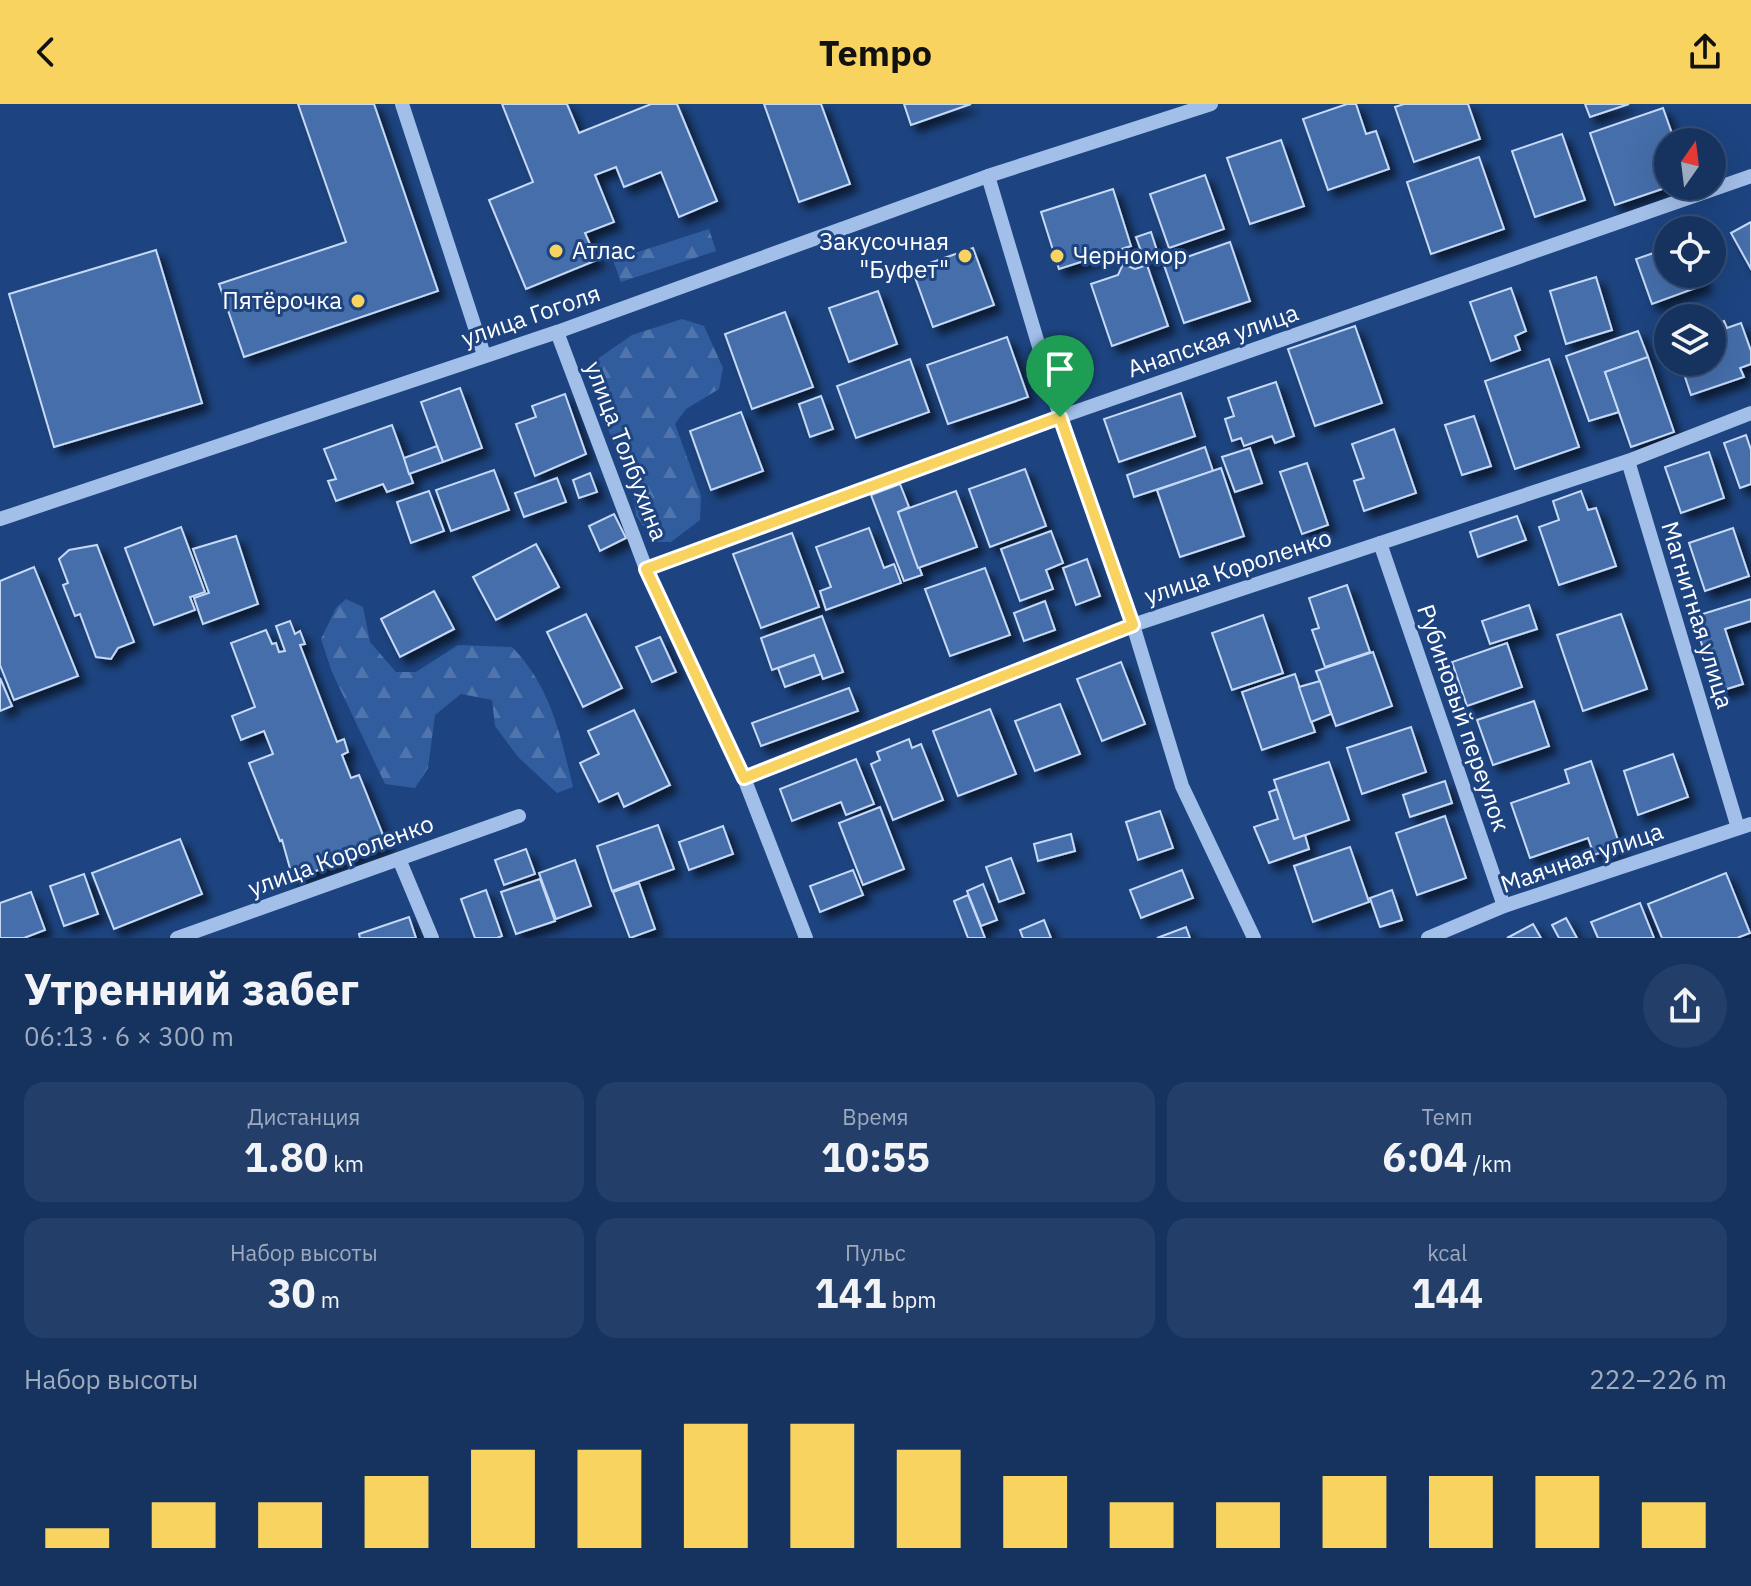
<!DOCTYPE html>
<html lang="ru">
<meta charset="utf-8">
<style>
:root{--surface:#163360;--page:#233f69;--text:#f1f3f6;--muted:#9eaabd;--line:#354e75;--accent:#f9d360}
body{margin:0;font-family:"IBM Plex Sans",sans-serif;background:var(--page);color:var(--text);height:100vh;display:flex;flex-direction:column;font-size:30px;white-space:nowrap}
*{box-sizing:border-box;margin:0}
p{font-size:26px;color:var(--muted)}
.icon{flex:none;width:44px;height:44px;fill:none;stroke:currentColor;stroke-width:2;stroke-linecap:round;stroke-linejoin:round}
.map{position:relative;height:834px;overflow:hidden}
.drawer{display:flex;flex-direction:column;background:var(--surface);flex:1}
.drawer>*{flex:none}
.needle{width:52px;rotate:14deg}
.controls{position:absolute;left:1654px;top:24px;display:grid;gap:16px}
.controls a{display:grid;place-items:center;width:72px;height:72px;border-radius:50%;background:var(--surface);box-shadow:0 8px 32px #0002,0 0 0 2px var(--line);font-size:40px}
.pin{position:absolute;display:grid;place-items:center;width:68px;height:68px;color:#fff;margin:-82px -34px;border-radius:50% 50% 50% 0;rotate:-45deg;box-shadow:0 0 8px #0007}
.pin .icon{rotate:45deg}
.round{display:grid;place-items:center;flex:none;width:84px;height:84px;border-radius:42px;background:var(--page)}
.summary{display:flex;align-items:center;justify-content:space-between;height:136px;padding:0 24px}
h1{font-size:44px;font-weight:700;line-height:60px}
.metrics{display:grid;grid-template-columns:repeat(3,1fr);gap:12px;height:136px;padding:8px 24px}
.metrics div{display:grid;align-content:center;border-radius:20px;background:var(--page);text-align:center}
.metrics b{font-size:40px;font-weight:700}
.metrics small{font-size:22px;font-weight:400}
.metrics p{font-size:22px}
.chart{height:224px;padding:16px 24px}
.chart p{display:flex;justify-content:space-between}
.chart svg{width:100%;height:144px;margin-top:8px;stroke:var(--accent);stroke-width:6}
header{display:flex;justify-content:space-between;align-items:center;height:104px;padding:0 24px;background:var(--accent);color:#111;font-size:36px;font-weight:700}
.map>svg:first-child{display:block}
</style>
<header><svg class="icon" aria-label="back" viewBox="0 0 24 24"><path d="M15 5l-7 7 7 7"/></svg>Tempo<svg class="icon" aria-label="share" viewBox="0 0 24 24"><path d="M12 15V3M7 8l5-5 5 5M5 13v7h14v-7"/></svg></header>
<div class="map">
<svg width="1751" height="834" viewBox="0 0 1751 834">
<defs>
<pattern id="forest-firs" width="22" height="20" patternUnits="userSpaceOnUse" patternTransform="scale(2)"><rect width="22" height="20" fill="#315d9f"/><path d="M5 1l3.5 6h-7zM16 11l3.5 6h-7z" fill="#5075ad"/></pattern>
<filter id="shadow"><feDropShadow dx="7" dy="7" stdDeviation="4" flood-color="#0009"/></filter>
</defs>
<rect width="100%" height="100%" fill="#1d4480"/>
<g fill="url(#forest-firs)">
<path d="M709 125 716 147 621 178 613 156Z"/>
<path d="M682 215 704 222 723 264 719 285 686 305 675 320 701 392 700 416 671 438H655L636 412 632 380 595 295 596 256 632 231Z"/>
<path d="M346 495 363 503 370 538 396 568H416L458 541 512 543C551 583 560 630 573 683L557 689 518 653 495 622 492 596 461 590 435 611 428 664 415 684 385 680 332 568 321 535 336 504Z"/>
</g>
<g fill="#456eaa" stroke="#c6daf7" stroke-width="2" filter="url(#shadow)">
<path d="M298 0H374L438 187 244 253 219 180 346 138Z"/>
<path d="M502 0H567L579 29 651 0H677L717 97 679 113 661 68 624 83 616 63 595 71 614 118 585 129 597 156 526 185 489 96 533 78Z"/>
<path d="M764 0H821L850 80 799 98Z"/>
<path d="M904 0H971L911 21Z"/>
<path d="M1347 0H1356L1366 30 1376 27 1389 65 1328 86 1303 15Z"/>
<path d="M1404 0H1468L1480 35 1414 58 1395 3Z"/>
<path d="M1585 0H1629L1590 13Z"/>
<path d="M1663 4 1675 38H1668L1671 82 1615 101 1590 29Z"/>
<path d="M1562 30 1585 96 1535 113 1512 47Z"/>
<path d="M1281 36 1304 102 1250 120 1227 54Z"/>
<path d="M1479 53 1504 125 1431 150 1407 78Z"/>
<path d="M1205 71 1224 125 1169 144 1150 90Z"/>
<path d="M1113 85 1131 142 1059 165 1041 108Z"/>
<path d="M1751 118V165L1731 129Z"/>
<path d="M1151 128 1159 153 1145 158 1136 133Z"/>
<path d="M1230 138 1250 197 1184 219 1164 161Z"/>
<path d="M973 144 994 201 933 223 912 165Z"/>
<path d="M1668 144V170H1701L1704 181 1652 200 1636 155Z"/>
<path d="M156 146 202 299 54 343 9 190Z"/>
<path d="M1123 160 1135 165 1147 161 1168 222 1112 242 1091 180 1118 171Z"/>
<path d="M1596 173 1612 226 1566 240 1550 187Z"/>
<path d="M1511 184 1526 227 1515 232 1520 246 1491 257 1470 198Z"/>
<path d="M878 187 897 240 849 258 829 204Z"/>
<path d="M785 208 813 283 752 305 725 230Z"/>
<path d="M1724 217 1727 224 1741 219 1751 247V260L1740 264 1744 273 1691 291 1680 258H1712V221Z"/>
<path d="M1355 222 1382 299 1315 322 1288 245Z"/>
<path d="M1638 227 1648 253 1605 268 1619 308 1589 317 1566 252Z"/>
<path d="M1007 233 1028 293 948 320 927 261Z"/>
<path d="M1648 253 1674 328 1631 343 1605 268Z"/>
<path d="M910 255 929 308 856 334 837 282Z"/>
<path d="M1549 255 1579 343 1515 365 1485 277Z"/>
<path d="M1276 278 1294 332 1275 339 1272 332 1244 342 1241 334 1232 337 1225 315 1234 312 1228 294Z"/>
<path d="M460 284 482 344 443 358 421 298Z"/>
<path d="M1181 289 1195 332 1119 358 1104 315Z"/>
<path d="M565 290 586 350 535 372 516 320 536 313 532 302Z"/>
<path d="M821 292 833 325 810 333 799 300Z"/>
<path d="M741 308 763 367 711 386 690 327Z"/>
<path d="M1474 312 1491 362 1462 371 1445 321Z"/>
<path d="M392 321 413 379 387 388 383 380 336 397 328 377 336 375 324 345Z"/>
<path d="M1394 325 1416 389 1364 407 1354 377 1364 374 1352 340Z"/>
<path d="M1746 331 1751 346V380L1740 384 1724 339Z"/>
<path d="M437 342 443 358 409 370 404 354Z"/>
<path d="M1205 343 1213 367 1134 393 1127 371Z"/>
<path d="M1250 344 1262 379 1235 388 1222 353Z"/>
<path d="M1709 348 1724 394 1681 409 1665 363Z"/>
<path d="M1307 359 1328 421 1302 430 1280 368Z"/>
<path d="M1221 364 1244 432 1180 453 1157 386Z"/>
<path d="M1025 365 1046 422 990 443 969 385Z"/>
<path d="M494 366 509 406 451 427 436 386Z"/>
<path d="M590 369 597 388 579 394 573 376Z"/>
<path d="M557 374 566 398 524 413 515 389Z"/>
<path d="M900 380 909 403 898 408 922 471 904 477 871 391Z"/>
<path d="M429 387 444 427 411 439 397 398Z"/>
<path d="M956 387 977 443 918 464 898 408Z"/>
<path d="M1581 387 1588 406 1596 404 1616 462 1559 481 1539 423 1559 416 1553 397Z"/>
<path d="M614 410 626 434 600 447 589 422Z"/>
<path d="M1517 412 1526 436 1478 453 1470 428Z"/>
<path d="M181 423 205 488 190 493 195 506 154 521 125 444Z"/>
<path d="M869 424 884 464 894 460 901 479 826 506 820 487 831 483 816 443Z"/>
<path d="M1733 424 1749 472 1705 487 1689 439Z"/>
<path d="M1051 427 1063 459 1046 466 1053 485 1020 497 1001 445Z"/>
<path d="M792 429 819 503 761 524 733 450Z"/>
<path d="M236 432 258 500 203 520 194 494 209 489 193 445Z"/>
<path d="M536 440 559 483 496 516 473 473Z"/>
<path d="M97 441 134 538 118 544 111 555 96 553 80 510 75 512 63 481 68 479 59 455 69 446Z"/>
<path d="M1087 455 1100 492 1076 501 1063 464Z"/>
<path d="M34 463 78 572 14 596 0 561V477Z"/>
<path d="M985 464 1010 531 950 552 925 485Z"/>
<path d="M1347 481 1370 548 1325 563 1312 526 1319 524 1309 494Z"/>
<path d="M434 487 454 525 400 553 381 515Z"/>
<path d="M1751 495V517L1725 525 1743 580 1717 588 1693 513Z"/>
<path d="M1045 497 1055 526 1024 537 1014 509Z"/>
<path d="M1529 501 1537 525 1490 540 1482 517Z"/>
<path d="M586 510 622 584 583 603 547 528Z"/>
<path d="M1621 510 1647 585 1583 607 1557 531Z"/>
<path d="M1263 511 1283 569 1232 586 1212 529Z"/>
<path d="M822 512 843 568 823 575 814 551 772 566 761 534Z"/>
<path d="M290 517 295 530 300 527 305 540 300 541 337 638 344 635 348 648 342 651 351 674 359 671 387 741 367 749 366 744 360 747 361 751 293 775 282 736 280 737 249 659 273 650 264 627 241 636 232 612 255 603 231 539 266 526 272 540 276 539 279 548 285 547 276 522Z"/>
<path d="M660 533 676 568 652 578 636 543Z"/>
<path d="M1507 539 1522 583 1467 602 1452 558Z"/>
<path d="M1373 548 1392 602 1336 622 1316 567Z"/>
<path d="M814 551 821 570 785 583 778 564Z"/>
<path d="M1121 558 1145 620 1102 637 1077 575Z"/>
<path d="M1295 570 1315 628 1262 646 1242 588Z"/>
<path d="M0 574 12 602 0 607Z"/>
<path d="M1320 577 1331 610 1311 618 1299 583Z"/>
<path d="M849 584 858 607 761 642 752 619Z"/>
<path d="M1534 597 1549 642 1493 661 1477 616Z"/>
<path d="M1060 600 1080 650 1035 667 1015 617Z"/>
<path d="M990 605 1016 670 958 692 933 627Z"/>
<path d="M634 606 670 681 624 703 618 689 599 698 580 659 599 650 588 627Z"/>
<path d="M1411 623 1426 668 1362 690 1347 644Z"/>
<path d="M909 635 912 644 921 640 943 696 893 716 871 660 880 656 877 648Z"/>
<path d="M1673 650 1688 693 1638 711 1624 667Z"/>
<path d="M856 655 874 700 846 711 841 698 792 717 780 685Z"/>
<path d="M1591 657 1620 742 1594 751 1588 734 1530 754 1511 699 1569 679 1565 666Z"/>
<path d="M1329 658 1349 716 1294 735 1274 676Z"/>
<path d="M1445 677 1452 699 1410 713 1403 691Z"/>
<path d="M1277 685 1294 735 1305 731 1309 745 1269 759 1254 723 1278 715 1269 688Z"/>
<path d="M880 703 904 765 863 781 839 719Z"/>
<path d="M1160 707 1173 744 1138 756 1126 718Z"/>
<path d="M1445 712 1466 774 1417 791 1396 729Z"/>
<path d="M658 721 674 765 612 787 597 742Z"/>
<path d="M723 722 733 750 689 766 679 738Z"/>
<path d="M1071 730 1075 747 1038 757 1034 740Z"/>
<path d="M180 735 202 790 114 825 92 769Z"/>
<path d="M1350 743 1369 798 1313 818 1294 762Z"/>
<path d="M526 745 535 770 504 781 495 756Z"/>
<path d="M1011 754 1024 789 999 798 986 763Z"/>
<path d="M575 756 591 802 556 815 539 769Z"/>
<path d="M853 766 863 791 820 808 810 782Z"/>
<path d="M1182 766 1193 794 1141 814 1130 786Z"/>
<path d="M1726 769 1750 829 1737 834H1662L1648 800Z"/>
<path d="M84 770 98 810 64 822 50 782Z"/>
<path d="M540 775 555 817 516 830 501 788Z"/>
<path d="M639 779 655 825 630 834 613 788Z"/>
<path d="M983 780 997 816 981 822 967 787Z"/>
<path d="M486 786 502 832 497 834H475L461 795Z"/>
<path d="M1392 786 1402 816 1380 823 1370 794Z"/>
<path d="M31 788 45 826 24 834H0V799Z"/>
<path d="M968 791 985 834H968L954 797Z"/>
<path d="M1640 799 1654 834H1598L1591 818Z"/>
<path d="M409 813 416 834H360L359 830Z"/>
<path d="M1566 814 1577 834H1559L1552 821Z"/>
<path d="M1044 816 1051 834H1023L1020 826Z"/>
<path d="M1533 820 1541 834H1507Z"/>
<path d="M1186 823 1190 834H1157Z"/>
</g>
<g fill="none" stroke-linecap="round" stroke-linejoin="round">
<g stroke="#a2bfe9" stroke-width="14">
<path d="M402 0 484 251"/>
<path d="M988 72 1060 313 1133 521 1182 682 1254 834"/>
<path d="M557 228 646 465 744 674 806 834"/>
<path d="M1628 357 1738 724"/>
<path d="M0 415 557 228 988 72 1211 0"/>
<path d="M1380 439 1504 802"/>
<path d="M646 465 1060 313 1751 72"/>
<path d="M744 674 1133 521 1628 357 1751 309"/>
<path d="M399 755 432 834"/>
<path d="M177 834 519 712"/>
<path d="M1428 834 1504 802 1751 720"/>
</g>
</g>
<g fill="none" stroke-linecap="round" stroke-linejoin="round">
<defs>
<path id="route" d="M1060 313 1133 521 744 674 646 465Z"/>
</defs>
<use href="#route" stroke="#fff" stroke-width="16"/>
<use href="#route" stroke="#f9d360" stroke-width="10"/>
</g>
<g fill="#f9d360" stroke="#1d4480" stroke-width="3">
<circle cx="556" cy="147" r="8"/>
<circle cx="965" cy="152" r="8"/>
<circle cx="1057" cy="152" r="8"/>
<circle cx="358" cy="197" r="8"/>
</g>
<g text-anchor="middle" stroke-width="6" stroke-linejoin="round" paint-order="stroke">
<g font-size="24" fill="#fff" stroke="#1d4480" text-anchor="end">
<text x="949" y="146">Закусочная<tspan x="949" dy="28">"Буфет"</tspan></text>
<text x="572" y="155" text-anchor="start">Атлас</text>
<text x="1073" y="160" text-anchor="start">Черномор</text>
<text x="342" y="205">Пятёрочка</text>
</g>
<g font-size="24" fill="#fff" stroke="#1d4480">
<text transform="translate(531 212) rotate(-19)" y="8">улица Гоголя</text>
<text transform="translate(1213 237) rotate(-19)" y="8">Анапская улица</text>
<text transform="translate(626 347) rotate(69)" y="8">улица Толбухина</text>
<text transform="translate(1238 463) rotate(-18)" y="8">улица Короленко</text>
<text transform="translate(1697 511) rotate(73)" y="8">Магнитная улица</text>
<text transform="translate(1463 614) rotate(71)" y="8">Рубиновый переулок</text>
<text transform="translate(341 752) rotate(-20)" y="8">улица Короленко</text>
<text transform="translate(1582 754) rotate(-19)" y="8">Маячная улица</text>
</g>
</g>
</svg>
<div class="controls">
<a><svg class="needle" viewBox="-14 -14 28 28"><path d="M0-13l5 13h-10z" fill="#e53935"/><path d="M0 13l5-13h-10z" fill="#9eaabd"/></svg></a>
<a><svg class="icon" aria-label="locate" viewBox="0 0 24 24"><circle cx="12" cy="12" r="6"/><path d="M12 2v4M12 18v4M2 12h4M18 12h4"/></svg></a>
<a><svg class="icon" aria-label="layers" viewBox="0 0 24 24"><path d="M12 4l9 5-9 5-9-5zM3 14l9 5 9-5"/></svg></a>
</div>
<div class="pin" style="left:1060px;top:313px;background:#1e9e55"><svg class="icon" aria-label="arrive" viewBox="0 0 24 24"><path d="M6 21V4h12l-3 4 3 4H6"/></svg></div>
</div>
<section class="drawer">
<div class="summary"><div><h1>Утренний забег</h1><p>06:13 · 6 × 300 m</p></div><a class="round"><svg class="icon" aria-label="share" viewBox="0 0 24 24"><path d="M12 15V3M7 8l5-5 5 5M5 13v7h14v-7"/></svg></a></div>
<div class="metrics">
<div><p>Дистанция</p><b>1.80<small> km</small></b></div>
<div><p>Время</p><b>10:55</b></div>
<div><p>Темп</p><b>6:04<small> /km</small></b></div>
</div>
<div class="metrics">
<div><p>Набор высоты</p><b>30<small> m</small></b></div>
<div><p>Пульс</p><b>141<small> bpm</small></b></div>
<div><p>kcal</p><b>144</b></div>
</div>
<div class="chart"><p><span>Набор высоты</span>222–226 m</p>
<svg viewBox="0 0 160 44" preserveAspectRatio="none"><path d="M5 44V38M15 44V30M25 44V30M35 44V22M45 44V14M55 44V14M65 44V6M75 44V6M85 44V14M95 44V22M105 44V30M115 44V30M125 44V22M135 44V22M145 44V22M155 44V30"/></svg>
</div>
</section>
